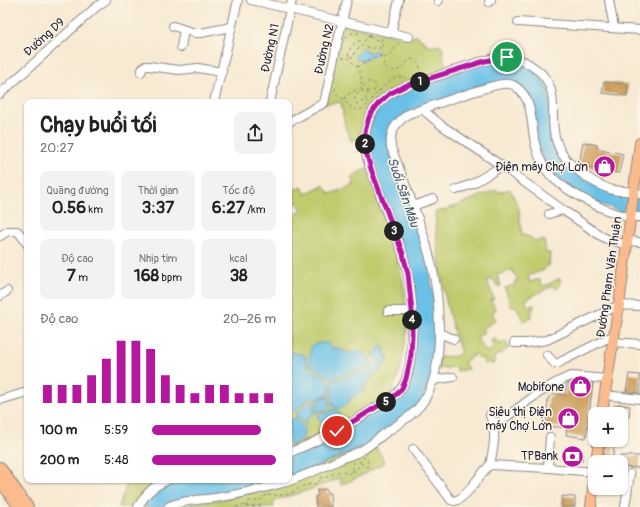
<!DOCTYPE html>
<html lang="vi">
<meta charset="utf-8">
<style>
:root{--surface:#fff;--page:#f2f2f2;--text:#222;--muted:#767676;--accent:#b5179e}
body{margin:0;font-family:Pangolin,sans-serif;background:var(--page);color:var(--text);height:100vh;display:flex;flex-direction:column;font-size:15px;white-space:nowrap}
*{box-sizing:border-box;margin:0}
p{font-size:13px;color:var(--muted)}
.icon{flex:none;width:22px;height:22px;fill:none;stroke:currentColor;stroke-width:2;stroke-linecap:round;stroke-linejoin:round}
.map{position:relative;flex:1;overflow:hidden}
.details{position:absolute;left:24px;top:99px;width:268px;height:384px;display:flex;flex-direction:column;background:var(--surface);border-radius:8px;box-shadow:0 1px 3px #0004}
.details>*{flex:none}
.tools{position:absolute;left:588px;top:407px;display:grid;gap:8px}
.tools a{display:grid;place-items:center;width:40px;height:40px;border-radius:8px;background:var(--surface);box-shadow:0 1px 3px #0004;font-size:20px}
.pin{position:absolute;display:grid;place-items:center;width:34px;height:34px;color:#fff;margin:-17px;border:2px solid #fff;border-radius:50%;box-shadow:0 1px 4px #0007}
.km{position:absolute;width:20px;height:20px;margin:-10px;border-radius:50%;background:#222;color:#fff;font-size:11px;line-height:20px;text-align:center}
.round{display:grid;place-items:center;flex:none;width:42px;height:42px;border-radius:8px;background:var(--page)}
.overview{display:flex;align-items:center;justify-content:space-between;height:68px;padding:0 16px}
h1{font-size:22px;font-weight:800;line-height:30px}
.stats{display:grid;grid-template-columns:repeat(3,1fr);gap:6px;height:68px;padding:4px 16px}
.stats div{display:grid;align-content:center;border-radius:8px;background:var(--page);text-align:center}
.stats b{font-size:17px;font-weight:800}
.stats small{font-size:11px;font-weight:400}
.stats p{font-size:11px}
.chart{height:112px;padding:8px 16px}
.chart p{display:flex;justify-content:space-between}
.chart svg{width:100%;height:72px;margin-top:4px;stroke:var(--accent);stroke-width:6}
ul{padding:0 16px;list-style:none;font-size:13px}
li{display:grid;grid-template-columns:64px 48px 1fr;align-items:center;height:30px}
li i{height:10px;border-radius:5px;background:var(--accent)}
.map>svg:first-child{display:block}
</style>
<div class="map">
<svg width="640" height="507" viewBox="0 0 640 507">
<rect width="100%" height="100%" fill="#fcf5e5"/>
<filter id="ink" filterUnits="userSpaceOnUse"><feTurbulence type="fractalNoise" baseFrequency=".025" numOctaves="2"/><feDisplacementMap in="SourceGraphic" scale="8" xChannelSelector="R" yChannelSelector="G"/><feConvolveMatrix kernelMatrix="1 2 1 2 8 2 1 2 1" color-interpolation-filters="sRGB"/></filter>
<filter id="wash" filterUnits="userSpaceOnUse"><feTurbulence type="fractalNoise" baseFrequency=".012" numOctaves="4" result="noise"/><feDisplacementMap in="SourceGraphic" scale="16" xChannelSelector="R" yChannelSelector="G"/><feGaussianBlur stdDeviation="0.9" result="paint"/><feColorMatrix in="noise" values="0 0 0 0 0 0 0 0 0 0 0 0 0 0 0 0 0 1.4 0 .05"/><feComposite in="paint" operator="in"/></filter>
<g filter="url(#wash)">
<rect width="100%" height="100%" fill="#f7e9d2"/>
<g fill="#bfcb6d" stroke="#707654">
<path d="M343 24 410 39 416 35 428 45 442 46 446 71 363 137 351 141 345 126 341 102 325 104Z"/>
<path d="M367 168 374 191 396 251 405 292 407 333 401 367 395 384 389 396 353 419 289 452V219L302 210 297 202 289 206V192L302 186 305 194 323 185 330 194 354 185 351 177Z"/>
<path d="M510 189 519 209 522 235 530 237 535 241 544 240 546 253H550L549 266H546L544 270 528 276 530 282 540 279 542 286 549 284 560 278V286L556 289 554 285 525 300 528 307 534 305 530 319 523 321 516 306 511 307 505 288 516 284 514 281 518 280 512 270 497 275 501 286H497L493 279 487 281 494 299 491 300 496 310 492 312 496 320 482 329 484 332 477 338 487 353 494 346 491 341 495 339 500 344 506 341 509 348 493 358 496 362 491 364 490 361 485 364 481 357 478 358 476 354 464 362 468 369 457 371 456 367 438 369 440 357 455 356 461 353C445 309 437 259 435 212L445 210 496 190 500 192Z"/>
<path d="M374 444 385 462C371 471 356 479 341 485L340 478 312 489 273 501 274 507H172L245 495Z"/>
<path d="M128 480H162L136 507H119Z"/>
</g>
<g fill="#6bc1e8" stroke="#467292">
<path d="M361 48C366 48 365 50 367 53L374 51H376L378 52 377 55 373 57 369 56 365 60H358L356 58V55L360 53V49Z"/>
<path d="M507 59 533 68 548 89 553 140 588 181 640 196V217H636L590 200 557 179 548 169 538 146 531 103 511 81 407 112 390 131 428 260 437 323 431 380 420 403 362 447 289 478V456L367 416 408 380 412 291 367 149V133L379 106 405 88 485 63Z"/>
<path d="M320 343H329L332 348H337L348 353 360 351 367 356 371 360 366 366 358 370 332 378 310 365 309 356 311 353 310 349 312 345Z"/>
<path d="M381 345H382L383 348 385 349 384 352 385 356H388L387 363 383 365 375 359V357L372 356 377 352Z"/>
<path d="M289 351 293 353 305 355 307 365 314 371 329 379 330 389 329 394 318 398 312 397 297 408 295 412 291 411 289 406Z"/>
<path d="M373 362 378 366 383 367V370L375 375 370 366Z"/>
<path d="M369 367 373 377 366 384 365 388 362 392 353 398H349V403L338 409 333 407C330 399 332 390 332 381L362 372Z"/>
<path d="M329 396 330 408 316 413 318 400 322 398Z"/>
<path d="M313 400H316L313 415 306 419V425L299 419 295 417 299 410Z"/>
<path d="M332 410 338 411 345 422 343 425 339 422H335C329 428 320 423 317 416Z"/>
<path d="M293 419 297 420 304 428 303 438 289 447V420Z"/>
<path d="M176 480H284L165 507H141L146 498 167 483Z"/>
</g>
<g id="blocks">
<g fill="#ca9b58">
<path d="M604 82 628 84 627 96 602 93Z"/>
<path d="M583 142 597 145V148L623 154 619 173 581 166 579 164Z"/>
<path d="M629 374 640 375V393L626 392Z"/>
<path d="M572 382 593 383 586 438 566 435 567 428 546 426 548 398 554 394 565 395 567 384Z"/>
<path d="M618 404 630 406 629 417 621 416V414H617Z"/>
<path d="M605 440H615L613 456H603Z"/>
<path d="M564 452 583 454 582 461 563 458Z"/>
<path d="M620 456H640V468L621 467Z"/>
<path d="M327 489V493H330L331 507H316L315 496H318L317 490Z"/>
<path d="M562 496 575 497V507H562Z"/>
</g>
</g>
</g>
<g filter="url(#ink)">
<use href="#blocks" fill-opacity="0" stroke="#8c8686" stroke-width="1"/>
<g fill="none" stroke-linecap="round" stroke-linejoin="round">
<defs>
<g id="minor">
<path d="M251 0 409 37"/>
<path d="M609 0 614 28"/>
<path d="M438 1 439 0"/>
<path d="M489 2 491 0"/>
<path d="M518 22 640 30"/>
<path d="M173 26 195 33H201L231 27"/>
<path d="M391 33 399 0"/>
<path d="M181 47 184 30"/>
<path d="M141 72 143 68 145 66H149L179 70 198 68 222 72"/>
<path d="M0 94 95 8 106 0"/>
<path d="M214 102 238 0"/>
<path d="M270 102 292 0"/>
<path d="M422 109 441 125 502 166 563 210 601 236 607 239 627 245"/>
<path d="M289 122 324 103 347 0"/>
<path d="M456 190 472 184 502 166"/>
<path d="M413 206 433 199"/>
<path d="M549 214 563 210"/>
<path d="M0 236 8 231H17L21 235 27 244"/>
<path d="M628 241 640 242"/>
<path d="M0 296 7 291"/>
<path d="M388 311H412"/>
<path d="M439 333 454 339"/>
<path d="M613 342 640 344"/>
<path d="M514 343H527L547 340 619 305 640 306"/>
<path d="M547 355 555 364H557L562 361 614 335"/>
<path d="M434 380 453 377"/>
<path d="M605 395 640 399"/>
<path d="M0 400 27 392"/>
<path d="M490 415C497 436 494 444 490 465"/>
<path d="M492 422H500C521 406 546 385 571 376L607 379"/>
<path d="M413 449 448 496 451 500 455 501C469 496 478 475 490 465L548 468 594 472"/>
<path d="M289 453C318 441 346 427 372 410 382 404 394 399 401 389 410 376 411 356 412 340 414 312 411 282 403 255 400 246 397 237 393 229 387 213 381 197 375 181 371 171 366 159 365 147 364 132 368 115 378 104 394 87 417 82 438 76 458 69 486 58 506 57 511 57 517 59 521 60 529 63 535 68 541 73 561 94 548 117 556 140 559 150 565 160 573 166 583 176 599 186 613 190 622 192 631 190 640 194"/>
<path d="M548 468 550 437"/>
<path d="M138 507C146 493 153 486 168 480"/>
<path d="M168 507C180 500 202 500 215 498 238 495 261 489 283 483 302 477 321 468 339 460 347 456 356 454 364 449 372 444 380 437 388 431 403 421 417 413 426 397 436 380 438 359 439 339 439 322 439 305 436 288 429 239 408 193 391 147 389 131 396 123 408 114 434 105 459 96 486 88 493 86 501 83 509 84 512 84 512 85 515 86 535 99 530 127 536 147 538 155 542 164 547 171 560 189 603 211 625 216 630 217 635 217 640 217"/>
<path d="M625 507 630 474"/>
</g>
<g id="major">
<path d="M602 414 607 379 619 305 640 143"/>
<path d="M596 462 599 440"/>
<path d="M0 467 28 507"/>
<path d="M0 481 19 507"/>
<path d="M591 507 595 468"/>
</g>
</defs>
<use href="#minor" stroke="#8c8686" stroke-width="10"/>
<use href="#major" stroke="#8c8686" stroke-width="12"/>
<g stroke="#8c8686" stroke-width="1" stroke-dasharray="3 3" stroke-linecap="butt">
<path d="M370 35 364 41C354 39 349 49 348 57H354L355 52 361 45 365 46 369 48H381"/>
<path d="M369 37 381 41"/>
<path d="M346 38 352 33H359"/>
<path d="M382 38C381 45 383 50 384 57 384 59 383 63 384 64 385 69 393 72 398 70 403 68 405 63 410 59 418 59 421 65 420 73"/>
<path d="M342 58 348 57C350 62 354 63 357 67 361 72 362 83 362 90L363 91C369 92 374 89 380 91L375 95 369 103"/>
<path d="M384 58 390 54 400 42"/>
<path d="M357 67C365 63 374 57 383 56"/>
<path d="M335 88V92C338 96 342 98 345 101 353 111 359 114 369 103L365 100 357 104 355 103C354 97 356 95 360 91H363"/>
<path d="M380 91C388 83 392 74 406 78"/>
<path d="M344 99C349 92 356 90 364 87 366 82 368 81 373 82L376 86V89"/>
<path d="M365 100 367 96 368 92"/>
<path d="M361 463 366 467 368 466V462L366 458H363"/>
<path d="M352 471H354C358 469 360 464 361 459"/>
<path d="M320 477C330 480 334 470 342 472 344 472 346 473 349 474L354 466V462"/>
<path d="M268 495H286L293 492 305 485 315 484 323 478"/>
<path d="M248 501C255 501 262 502 266 495"/>
<path d="M236 507 246 505"/>
<path d="M246 507 248 501"/>
<path d="M246 507 261 506V507"/>
</g>
<use href="#minor" stroke="#fff" stroke-width="8"/>
<use href="#major" stroke="#fbbb8d" stroke-width="10"/>
</g>
</g>
<g fill="none" stroke-linecap="round" stroke-linejoin="round" filter="url(#ink)">
<defs>
<path id="route" d="M337 431 362 416 397 394 402 388 406 379 411 355 412 335V311L408 274 403 254 371 169 365 149V132L369 117 378 104 389 94 405 86 485 61 507 57"/>
</defs>
<use href="#route" stroke="#fff" stroke-width="8"/>
<use href="#route" stroke="#b5179e" stroke-width="5"/>
</g>
<defs>
<symbol id="shop-disc" viewBox="-11 -11 22 22"><circle r="9.5" fill="#b5179e" stroke="#fcf5e5"/><path d="M-5-2.5h2.3a2.7 3.5 0 0 1 5.4 0H5L5.5 6h-11ZM-1.5-2.5h3a1.5 2.3 0 0 0-3 0Z" fill="#fff"/></symbol>
<symbol id="bank-disc" viewBox="-11 -11 22 22"><circle r="9.5" fill="#b5179e" stroke="#fcf5e5"/><path d="M-6-4H6V4H-6ZM0-2.3a2.3 2.3 0 1 0 0 4.6a2.3 2.3 0 1 0 0-4.6Z" fill="#fff"/></symbol>
</defs>
<g fill-rule="evenodd">
<use href="#shop-disc" x="592" y="154" width="25" height="25"/>
<use href="#shop-disc" x="568" y="374" width="25" height="25"/>
<use href="#shop-disc" x="556" y="406" width="25" height="25"/>
<use href="#bank-disc" x="560" y="444" width="25" height="25"/>
</g>
<g text-anchor="middle" stroke-width="3" stroke-linejoin="round" paint-order="stroke">
<g font-size="12" fill="#22223b" stroke="#fcf5e5">
<text transform="translate(44 37) rotate(-42)" y="4">Đường D9</text>
<text transform="translate(270 48) rotate(-78)" y="4">Đường N1</text>
<text transform="translate(324 49) rotate(-77)" y="4">Đường N2</text>
<text transform="translate(609 277) rotate(-82)" y="4">Đường Phạm Văn Thuận</text>
</g>
<g font-size="12" fill="#22223b" stroke="#fcf5e5" text-anchor="end">
<text x="588" y="171">Điện máy Chợ Lớn</text>
<text x="564" y="391">Mobifone</text>
<text x="552" y="416">Siêu thị Điện<tspan x="552" dy="14">máy Chợ Lớn</tspan></text>
<text x="558" y="460">TPBank</text>
</g>
<g font-size="13" font-style="italic" fill="#3c5a78" stroke="#fcf5e5">
<text transform="translate(404 192) rotate(71)" y="5">Suối Săn Máu</text>
</g>
</g>
</svg>
<div class="tools">
<a>+</a>
<a>−</a>
</div>
<div class="pin" style="left:507px;top:57px;background:#1e9e55"><svg class="icon" aria-label="arrive" viewBox="0 0 24 24"><path d="M6 21V4h12l-3 4 3 4H6"/></svg></div>
<div class="pin" style="left:337px;top:431px;background:#d93025"><svg class="icon" aria-label="check" viewBox="0 0 24 24"><path d="M5 12l5 5 9-10"/></svg></div>
<b class="km" style="left:420px;top:82px">1</b>
<b class="km" style="left:365px;top:144px">2</b>
<b class="km" style="left:394px;top:231px">3</b>
<b class="km" style="left:412px;top:320px">4</b>
<b class="km" style="left:386px;top:402px">5</b>
<section class="details">
<div class="overview"><div><h1>Chạy buổi tối</h1><p>20:27</p></div><a class="round"><svg class="icon" aria-label="share" viewBox="0 0 24 24"><path d="M12 15V3M7 8l5-5 5 5M5 13v7h14v-7"/></svg></a></div>
<div class="stats">
<div><p>Quãng đường</p><b>0.56<small> km</small></b></div>
<div><p>Thời gian</p><b>3:37</b></div>
<div><p>Tốc độ</p><b>6:27<small> /km</small></b></div>
</div>
<div class="stats">
<div><p>Độ cao</p><b>7<small> m</small></b></div>
<div><p>Nhịp tim</p><b>168<small> bpm</small></b></div>
<div><p>kcal</p><b>38</b></div>
</div>
<div class="chart"><p><span>Độ cao</span>20–26 m</p>
<svg viewBox="0 0 160 44" preserveAspectRatio="none"><path d="M5 44V33M15 44V33M25 44V33M35 44V27M45 44V17M55 44V6M65 44V6M75 44V11M85 44V27M95 44V33M105 44V38M115 44V33M125 44V33M135 44V38M145 44V38M155 44V38"/></svg>
</div>
<ul>
<li><b>100 m</b>5:59<i style="width:88%"></i></li>
<li><b>200 m</b>5:48<i style="width:100%"></i></li>
</ul>
</section>
</div>
